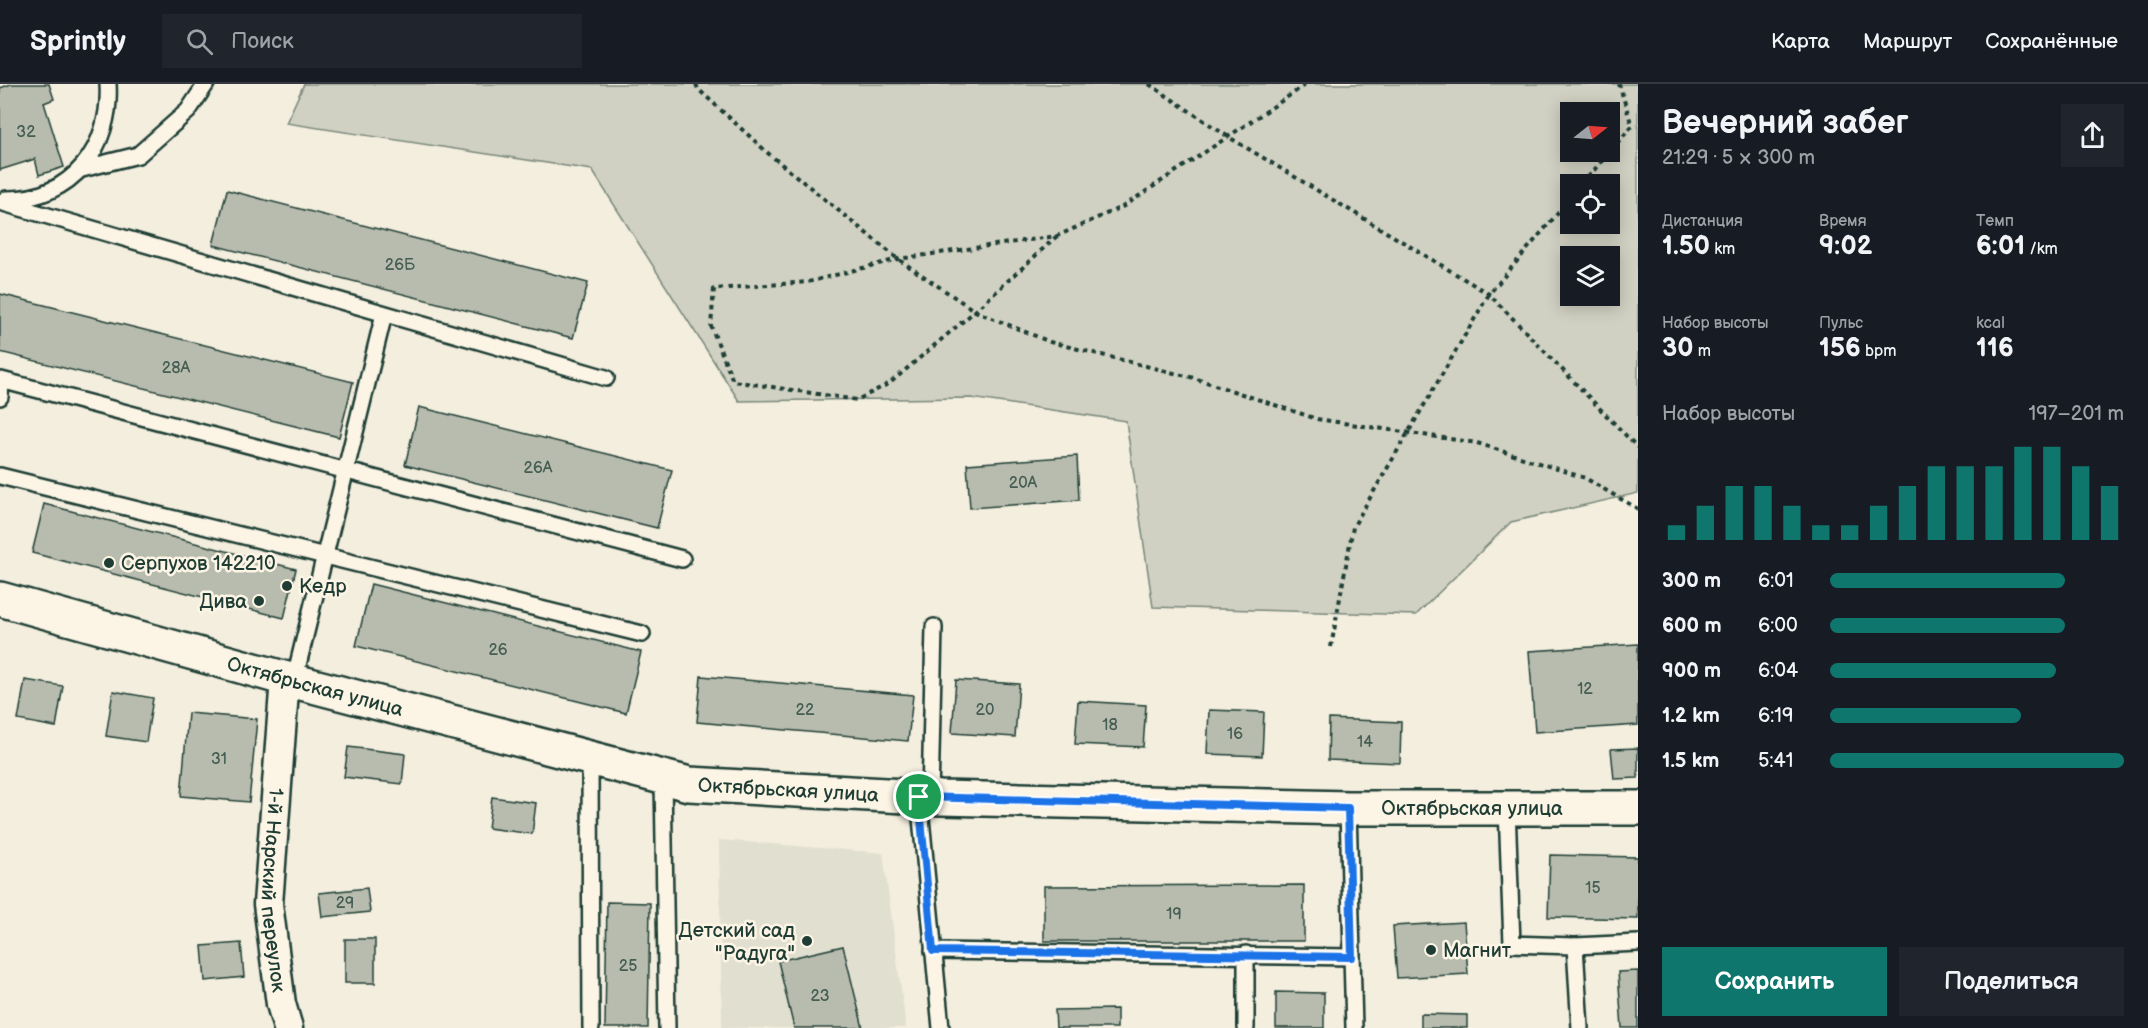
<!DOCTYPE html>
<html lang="ru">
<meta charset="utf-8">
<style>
:root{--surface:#171b24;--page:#20242c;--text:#f1f3f6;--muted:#9ea1a6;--line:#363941;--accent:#0f766e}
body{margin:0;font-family:"Balsamiq Sans",sans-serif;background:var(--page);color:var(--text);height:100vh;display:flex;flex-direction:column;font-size:22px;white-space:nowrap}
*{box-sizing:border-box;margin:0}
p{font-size:20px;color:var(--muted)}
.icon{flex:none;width:33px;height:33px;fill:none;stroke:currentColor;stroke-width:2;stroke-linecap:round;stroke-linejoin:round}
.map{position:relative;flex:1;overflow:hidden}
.drawer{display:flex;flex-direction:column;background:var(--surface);width:510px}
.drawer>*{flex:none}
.needle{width:39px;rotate:73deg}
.tools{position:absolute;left:1560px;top:18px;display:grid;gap:12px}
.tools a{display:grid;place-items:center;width:60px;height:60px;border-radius:0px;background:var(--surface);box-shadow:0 3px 15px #0003;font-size:30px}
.pin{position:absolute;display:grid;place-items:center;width:51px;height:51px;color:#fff;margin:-26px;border:3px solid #fff;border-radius:50%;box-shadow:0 2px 6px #0007}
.round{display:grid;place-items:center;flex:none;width:63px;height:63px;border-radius:0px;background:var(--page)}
.headline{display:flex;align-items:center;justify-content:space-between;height:102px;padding:0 24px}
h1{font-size:33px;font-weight:700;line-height:45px}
.stats{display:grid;grid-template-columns:repeat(3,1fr);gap:9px;height:102px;padding:6px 24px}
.stats div{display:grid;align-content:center}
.stats b{font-size:26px;font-weight:700}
.stats small{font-size:16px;font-weight:400}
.stats p{font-size:16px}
.chart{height:168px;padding:12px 24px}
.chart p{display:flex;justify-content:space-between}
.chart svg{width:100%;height:108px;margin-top:6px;stroke:var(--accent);stroke-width:6}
.action{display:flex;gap:12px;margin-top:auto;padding:12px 24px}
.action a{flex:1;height:69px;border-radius:0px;background:var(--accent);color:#fff;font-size:24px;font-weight:700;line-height:69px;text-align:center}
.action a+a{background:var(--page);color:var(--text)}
ul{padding:0 24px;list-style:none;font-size:20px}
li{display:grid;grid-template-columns:96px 72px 1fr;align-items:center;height:45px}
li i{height:15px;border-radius:8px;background:var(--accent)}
header{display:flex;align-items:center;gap:36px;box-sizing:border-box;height:84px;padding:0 30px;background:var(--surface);border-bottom:2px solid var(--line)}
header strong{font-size:28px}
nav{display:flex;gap:33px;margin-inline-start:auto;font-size:21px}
.search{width:420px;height:54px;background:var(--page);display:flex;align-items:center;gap:15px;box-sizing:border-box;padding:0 21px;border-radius:0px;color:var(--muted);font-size:22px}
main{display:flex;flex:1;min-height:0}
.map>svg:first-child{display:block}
</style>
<header>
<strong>Sprintly</strong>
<div class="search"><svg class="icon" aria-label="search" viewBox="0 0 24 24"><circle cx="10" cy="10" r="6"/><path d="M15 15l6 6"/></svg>Поиск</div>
<nav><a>Карта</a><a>Маршрут</a><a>Сохранённые</a></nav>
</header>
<main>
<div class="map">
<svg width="1638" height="944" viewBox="0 0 1638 944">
<rect width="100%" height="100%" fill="#f3eede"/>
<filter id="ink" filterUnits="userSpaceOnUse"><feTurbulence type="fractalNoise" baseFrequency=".0167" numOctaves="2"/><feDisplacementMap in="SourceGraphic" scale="12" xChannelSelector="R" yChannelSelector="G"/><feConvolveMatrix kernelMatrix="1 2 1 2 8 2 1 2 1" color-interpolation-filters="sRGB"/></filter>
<g filter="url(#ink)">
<path fill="#e1dfd0" d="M719 756 883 769 906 944H722Z"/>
<path fill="#d0d1c2" stroke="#78877b" stroke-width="1.5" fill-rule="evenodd" d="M304 0H1638V409L1511 438 1416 531 1153 523 1126 337 971 314 739 317 592 86 286 39ZM1570 28H1610V68H1570ZM1570 100H1610V140H1570ZM1570 172H1610V212H1570Z"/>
<g fill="#b8bcae" stroke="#1f3d34" stroke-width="1.5">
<path d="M11 0H49L54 15 44 19 64 83 39 91 35 75 0 86V4Z"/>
<path d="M227 106 588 199 573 254 213 161Z"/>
<path d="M0 210 353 298 339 353 0 268Z"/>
<path d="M419 323 672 386 657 444 405 381Z"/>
<path d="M1077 372 1079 416 970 424 967 380Z"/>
<path d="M44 420 296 485 284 534 32 469Z"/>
<path d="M371 500 641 568 626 629 356 562Z"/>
<path d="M1638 560V641L1535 648 1529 567Z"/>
<path d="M701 592 913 611 908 657 697 638Z"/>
<path d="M25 596 63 602 56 643 18 636Z"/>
<path d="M956 596 1019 600 1015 653 952 649Z"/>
<path d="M113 607 153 614 146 658 106 652Z"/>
<path d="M1078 617 1146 621 1143 663 1075 660Z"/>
<path d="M1209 626 1264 628 1262 672 1207 670Z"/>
<path d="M188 629 257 635 249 718 181 712Z"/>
<path d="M1329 635 1401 638 1400 679 1328 676Z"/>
<path d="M348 663 405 670 402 700 344 693Z"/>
<path d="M1638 664V694L1614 695 1611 665Z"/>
<path d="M492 713 536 719 532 750 488 744Z"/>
<path d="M1550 771 1638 773V835L1548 833Z"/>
<path d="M1304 801V857H1044V802Z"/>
<path d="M367 804 370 828 322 833 319 809Z"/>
<path d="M607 818 650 819 648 944H605Z"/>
<path d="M1464 838 1468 890 1397 894 1393 842Z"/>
<rect x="345" y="855" width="30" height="44"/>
<path d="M241 859 244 893 205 897 202 862Z"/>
<path d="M843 862 863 944H794L778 877Z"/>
<path d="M1638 887V944H1622L1618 888Z"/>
<path d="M1276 908 1324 909V944H1276Z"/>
<path d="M1117 925V944H1056L1055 926Z"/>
<path d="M1421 930 1467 931V944H1421Z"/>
</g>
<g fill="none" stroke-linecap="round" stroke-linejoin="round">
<defs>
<g id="service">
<path d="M82 85 138 71 188 27 206 0"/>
<path d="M6 115C72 116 112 63 108 0"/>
<path d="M0 118 606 294"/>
<path d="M0 313 1 296 682 475"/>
<path d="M0 392 642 550"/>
<path d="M294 597 384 230"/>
<path d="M590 675 591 944"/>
<path d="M663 694 667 944"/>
<path d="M919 713 941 944"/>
<path d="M930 713 934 543"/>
<path d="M1348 724 1354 944"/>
<path d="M1507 724 1512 860 1575 862 1638 859"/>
<path d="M1575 862 1580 944"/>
<path d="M933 867 1352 873"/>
<path d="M1246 870V944"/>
</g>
<g id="minor">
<path id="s1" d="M285 594 268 820 281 920 288 944"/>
</g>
<g id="tertiary">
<path id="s2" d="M0 515 294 597 689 700 941 714 1348 724H1638"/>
</g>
</defs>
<use href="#service" stroke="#1f3d34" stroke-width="20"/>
<use href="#minor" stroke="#1f3d34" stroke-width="33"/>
<use href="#tertiary" stroke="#1f3d34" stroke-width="38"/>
<g stroke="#1f3d34" stroke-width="4" stroke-dasharray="4.5 4.5" stroke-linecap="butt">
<path d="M696 0 698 5 769 70 898 175 975 227 1050 258 1194 294 1317 335 1477 359 1585 394 1638 425"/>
<path d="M1149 0 1227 52 1489 210 1638 364"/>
<path d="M1582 100 1632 42 1619 0"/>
<path d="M1057 152 975 227 890 299 857 316 733 297 711 242 714 205 808 198 898 175 1057 152 1124 122 1307 0"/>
<path d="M1331 563 1353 443 1489 210 1570 115"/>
</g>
<use href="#service" stroke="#fcf5e5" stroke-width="15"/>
<use href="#minor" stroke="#fcf5e5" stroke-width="28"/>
<use href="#tertiary" stroke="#fcf5e5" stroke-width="33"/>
</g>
</g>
<g fill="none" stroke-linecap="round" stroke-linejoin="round" filter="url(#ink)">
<defs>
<path id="route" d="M919 713 1348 724 1352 873 933 867Z"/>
</defs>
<use href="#route" stroke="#fff" stroke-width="12"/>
<use href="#route" stroke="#1a73e8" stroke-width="8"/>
</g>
<g fill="#1f3d34" stroke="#fcf5e5" stroke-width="2">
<circle cx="109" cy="479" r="6"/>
<circle cx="287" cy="502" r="6"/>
<circle cx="259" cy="517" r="6"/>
<circle cx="807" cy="857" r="6"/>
<circle cx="1431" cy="866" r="6"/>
</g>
<g text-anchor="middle" stroke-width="5" stroke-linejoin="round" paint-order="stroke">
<g font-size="16" fill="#455d52">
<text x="26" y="53">32</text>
<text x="400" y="186">26Б</text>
<text x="176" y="289">28А</text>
<text x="538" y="389">26А</text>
<text x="1023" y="404">20А</text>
<text x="498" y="571">26</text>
<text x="1585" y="610">12</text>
<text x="805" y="631">22</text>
<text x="985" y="631">20</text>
<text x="1110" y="646">18</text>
<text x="1235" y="655">16</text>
<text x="1365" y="663">14</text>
<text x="219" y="680">31</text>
<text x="1593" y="809">15</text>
<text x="345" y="824">29</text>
<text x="1174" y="835">19</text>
<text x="628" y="887">25</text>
<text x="820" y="917">23</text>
</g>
<g font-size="20" fill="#1f3d34" stroke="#fcf5e5" text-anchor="start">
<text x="121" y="486">Серпухов 142210</text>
<text x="299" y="509">Кедр</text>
<text x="247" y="524" text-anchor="end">Дива</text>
<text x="795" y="853" text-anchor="end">Детский сад<tspan x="795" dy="23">"Радуга"</tspan></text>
<text x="1443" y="873">Магнит</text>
</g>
<g font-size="20" fill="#1f3d34" stroke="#fcf5e5">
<text dy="7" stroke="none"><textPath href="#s2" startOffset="327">Октябрьская улица</textPath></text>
<text dy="7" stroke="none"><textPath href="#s2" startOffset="813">Октябрьская улица</textPath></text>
<text dy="7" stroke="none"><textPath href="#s2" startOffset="1497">Октябрьская улица</textPath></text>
<text dy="7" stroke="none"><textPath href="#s1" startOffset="213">1-й Нарский переулок</textPath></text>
</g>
</g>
</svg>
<div class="tools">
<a><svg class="needle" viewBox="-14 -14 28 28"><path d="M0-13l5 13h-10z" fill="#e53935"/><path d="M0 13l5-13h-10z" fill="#9ea1a6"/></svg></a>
<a><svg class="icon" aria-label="locate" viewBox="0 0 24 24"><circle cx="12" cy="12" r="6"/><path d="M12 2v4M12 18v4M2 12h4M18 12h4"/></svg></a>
<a><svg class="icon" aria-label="layers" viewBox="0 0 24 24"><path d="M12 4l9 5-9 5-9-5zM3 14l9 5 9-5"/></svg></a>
</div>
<div class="pin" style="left:919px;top:713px;background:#1e9e55"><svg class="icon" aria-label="arrive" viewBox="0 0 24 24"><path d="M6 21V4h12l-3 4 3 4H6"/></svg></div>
</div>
<section class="drawer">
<div class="headline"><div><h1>Вечерний забег</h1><p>21:29 · 5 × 300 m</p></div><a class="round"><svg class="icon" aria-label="share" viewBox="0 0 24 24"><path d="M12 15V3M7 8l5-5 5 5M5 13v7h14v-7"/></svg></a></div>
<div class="stats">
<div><p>Дистанция</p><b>1.50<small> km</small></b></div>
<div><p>Время</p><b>9:02</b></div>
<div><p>Темп</p><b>6:01<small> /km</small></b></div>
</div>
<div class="stats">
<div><p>Набор высоты</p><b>30<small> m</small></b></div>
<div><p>Пульс</p><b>156<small> bpm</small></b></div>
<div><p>kcal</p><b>116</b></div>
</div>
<div class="chart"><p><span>Набор высоты</span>197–201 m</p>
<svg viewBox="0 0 160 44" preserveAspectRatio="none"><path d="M5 44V38M15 44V30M25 44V22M35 44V22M45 44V30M55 44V38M65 44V38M75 44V30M85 44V22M95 44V14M105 44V14M115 44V14M125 44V6M135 44V6M145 44V14M155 44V22"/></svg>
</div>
<ul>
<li><b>300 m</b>6:01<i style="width:80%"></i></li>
<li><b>600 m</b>6:00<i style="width:80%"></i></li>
<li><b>900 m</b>6:04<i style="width:77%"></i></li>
<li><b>1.2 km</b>6:19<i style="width:65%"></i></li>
<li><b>1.5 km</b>5:41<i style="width:100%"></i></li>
</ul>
<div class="action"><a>Сохранить</a><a>Поделиться</a></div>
</section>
</main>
